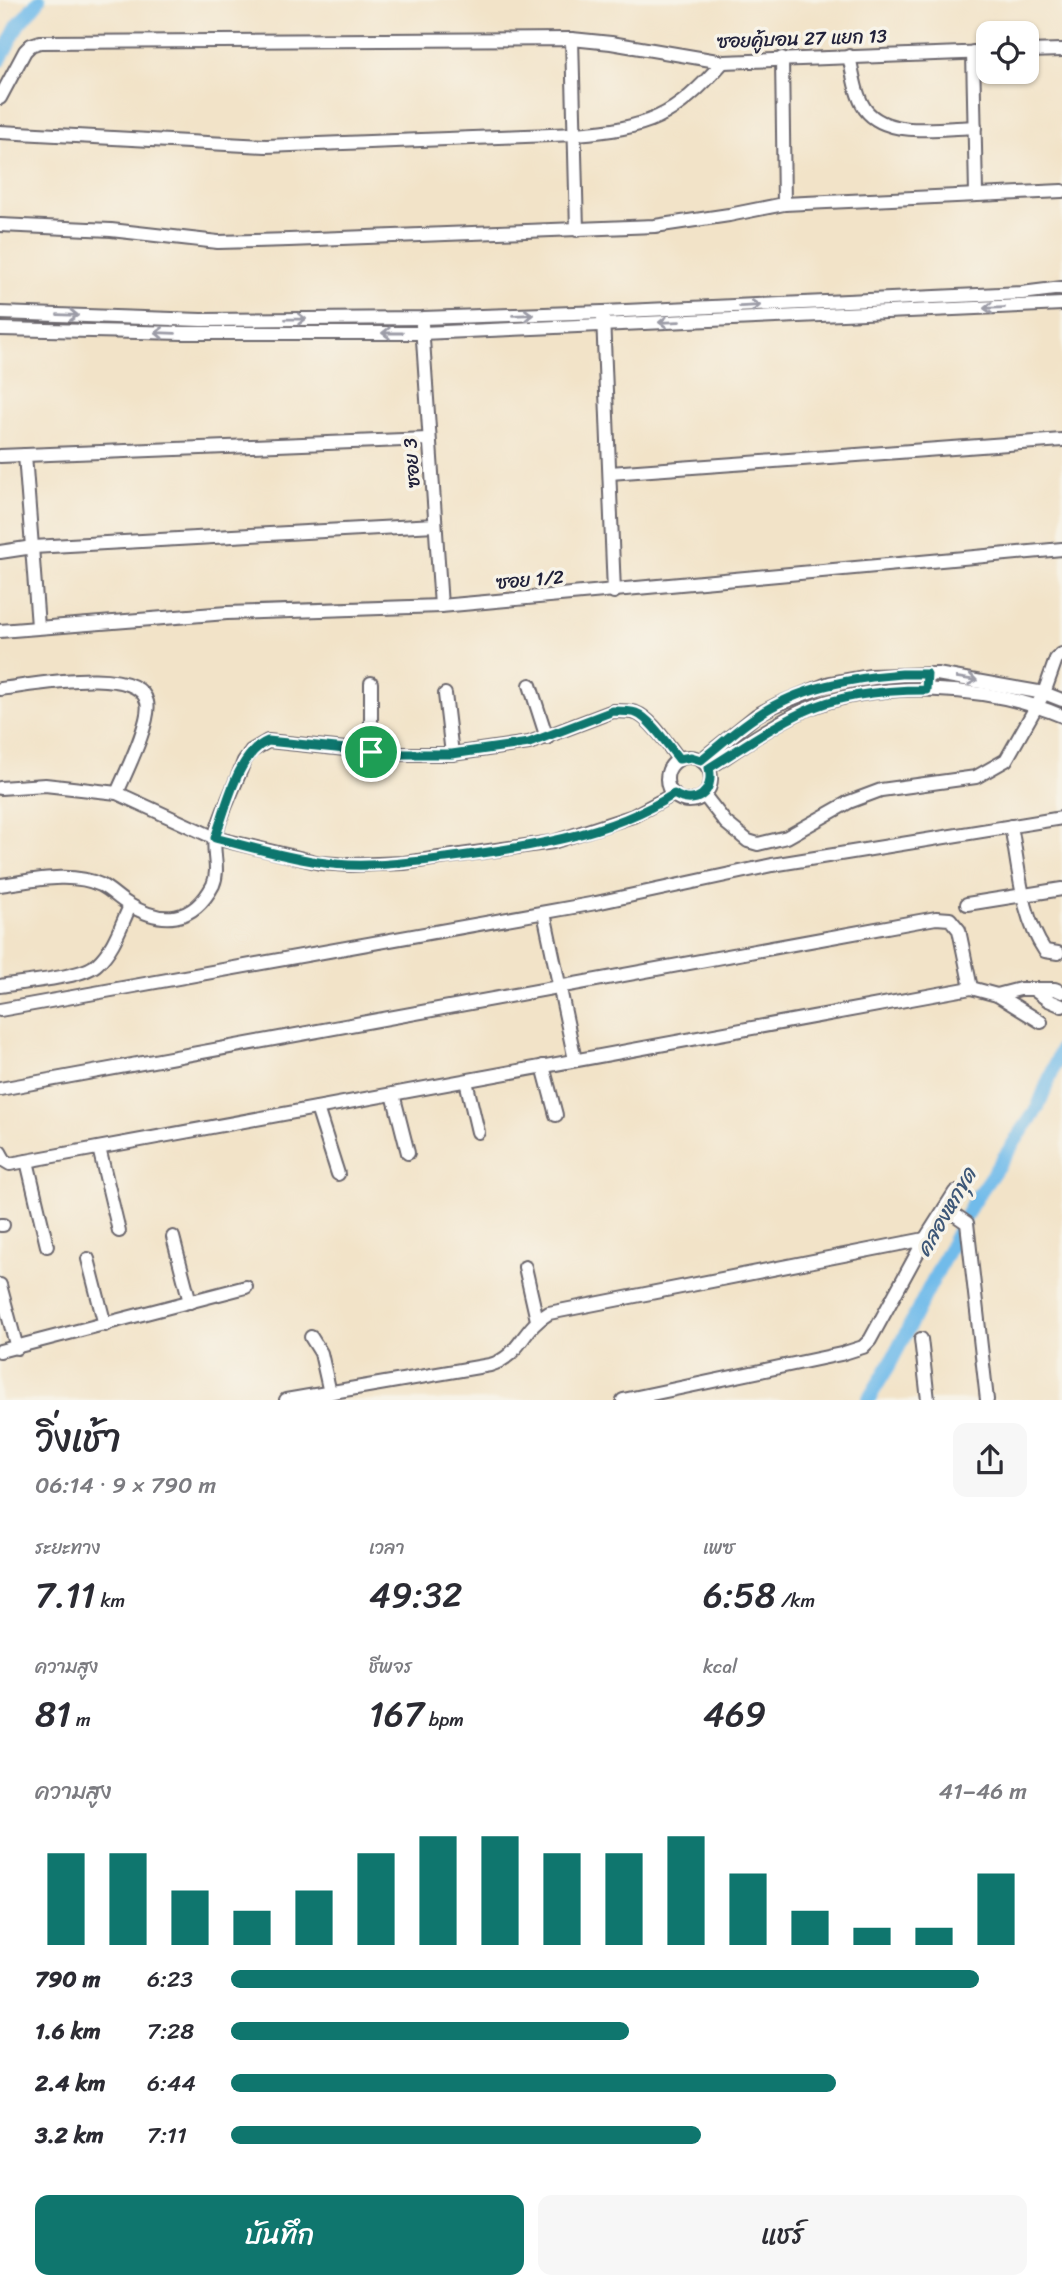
<!DOCTYPE html>
<html lang="th">
<meta charset="utf-8">
<style>
:root{--surface:#fff;--page:#f7f7f7;--text:#2b2b33;--muted:#7c7c81;--accent:#0f766e}
body{margin:0;font-family:Sriracha,"Playpen Sans Thai",sans-serif;background:var(--page);color:var(--text);height:100vh;display:flex;flex-direction:column;font-size:26px;white-space:nowrap}
*{box-sizing:border-box;margin:0}
p{font-size:23px;color:var(--muted)}
.icon{flex:none;width:38px;height:38px;fill:none;stroke:currentColor;stroke-width:2;stroke-linecap:round;stroke-linejoin:round}
.map{position:relative;height:1400px;overflow:hidden}
.details{display:flex;flex-direction:column;background:var(--surface);flex:1}
.details>*{flex:none}
.tools{position:absolute;left:976px;top:21px;display:grid;gap:14px}
.tools a{display:grid;place-items:center;width:63px;height:63px;border-radius:14px;background:var(--surface);box-shadow:0 2px 5px #0004;font-size:35px}
.pin{position:absolute;display:grid;place-items:center;width:60px;height:60px;color:#fff;margin:-30px;border:4px solid #fff;border-radius:50%;box-shadow:0 2px 7px #0007}
.round{display:grid;place-items:center;flex:none;width:74px;height:74px;border-radius:14px;background:var(--page)}
.headline{display:flex;align-items:center;justify-content:space-between;height:119px;padding:0 35px}
h1{font-size:38px;font-weight:600;line-height:52px}
.stats{display:grid;grid-template-columns:repeat(3,1fr);gap:10px;height:119px;padding:7px 35px}
.stats div{display:grid;align-content:center}
.stats b{font-size:35px;font-weight:600}
.stats small{font-size:19px;font-weight:400}
.stats p{font-size:19px}
.chart{height:196px;padding:14px 35px}
.chart p{display:flex;justify-content:space-between}
.chart svg{width:100%;height:126px;margin-top:7px;stroke:var(--accent);stroke-width:6}
.primary-button{display:flex;gap:14px;margin-top:auto;padding:14px 35px}
.primary-button a{flex:1;height:80px;border-radius:14px;background:var(--accent);color:#fff;font-size:28px;font-weight:600;line-height:80px;text-align:center}
.primary-button a+a{background:var(--page);color:var(--text)}
ul{padding:0 35px;list-style:none;font-size:23px}
li{display:grid;grid-template-columns:112px 84px 1fr;align-items:center;height:52px}
li i{height:18px;border-radius:9px;background:var(--accent)}
.map>svg:first-child{display:block}
</style>
<div class="map">
<svg width="1062" height="1400" viewBox="0 0 1062 1400">
<rect width="100%" height="100%" fill="#f7f3e8"/>
<filter id="ink" filterUnits="userSpaceOnUse"><feTurbulence type="fractalNoise" baseFrequency=".0143" numOctaves="2"/><feDisplacementMap in="SourceGraphic" scale="14" xChannelSelector="R" yChannelSelector="G"/><feConvolveMatrix kernelMatrix="1 2 1 2 8 2 1 2 1" color-interpolation-filters="sRGB"/></filter>
<filter id="wash" filterUnits="userSpaceOnUse"><feTurbulence type="fractalNoise" baseFrequency=".00686" numOctaves="4" result="noise"/><feDisplacementMap in="SourceGraphic" scale="28" xChannelSelector="R" yChannelSelector="G"/><feGaussianBlur stdDeviation="1.57" result="paint"/><feColorMatrix in="noise" values="0 0 0 0 0 0 0 0 0 0 0 0 0 0 0 0 0 1.4 0 .05"/><feComposite in="paint" operator="in"/></filter>
<g filter="url(#wash)">
<rect width="100%" height="100%" fill="#f2e3c8"/>
<g fill="none" stroke-linecap="round" stroke-linejoin="round">
<g stroke="#71bbea" stroke-width="14">
<path d="M0 60 18 25 39 0"/>
<path d="M868 1400 890 1364 972 1204 1037 1109 1062 1047"/>
</g>
</g>
</g>
<g filter="url(#ink)">
<g fill="none" stroke-linecap="round" stroke-linejoin="round">
<defs>
<g id="minor">
<path d="M572 39 577 230"/>
<path d="M1027 51 1062 50"/>
<path d="M973 52 976 194"/>
<path d="M849 56C853 73 855 94 865 109 886 138 942 128 975 127"/>
<path d="M782 58 784 204"/>
<path d="M0 98 25 51 31 45 40 42 572 39 611 43 723 62 989 52"/>
<path d="M0 132 266 146 576 134C648 128 674 118 723 62"/>
<path d="M0 225 111 230 218 242 289 240 655 226 729 215 784 204 1062 191"/>
<path d="M0 313 201 320 422 318 603 312 1022 293 1062 288"/>
<path d="M603 316 614 592"/>
<path d="M422 325 441 606"/>
<path d="M0 329 184 333H422L1062 304"/>
<path d="M25 455 38 626"/>
<path d="M0 456 428 439"/>
<path d="M610 473 1062 440"/>
<path d="M0 552 33 547 435 525"/>
<path d="M0 631 227 613 441 606 1062 549"/>
<path d="M371 683V752"/>
<path d="M530 685 547 738"/>
<path d="M0 689C29 686 138 663 147 702 152 720 125 774 117 793"/>
<path d="M445 694 452 754"/>
<circle cx="689" cy="779" r="22"/>
<path d="M701 760 757 715 776 705 830 683 869 676 937 674 1044 693 1062 700"/>
<path d="M709 768C740 748 771 725 805 710 878 679 990 685 1062 716"/>
<path d="M0 788 45 785 117 793 215 838 320 863 351 865 404 863 553 842 633 816 674 794"/>
<path d="M704 795 726 823 748 841 758 844 787 837 849 802 881 790 976 777 1006 760 1044 693 1056 659 1062 654"/>
<path d="M1011 826C1019 867 1021 916 1045 951L1058 953"/>
<path d="M0 885C31 881 71 871 101 885 111 890 119 899 128 904 162 925 193 923 213 885 220 869 212 853 215 837 220 814 236 784 244 761L251 751 268 741 394 754H452L529 743 613 711C620 711 629 711 636 713 651 718 669 747 679 759"/>
<path d="M967 904 1062 889"/>
<path d="M544 913 575 1060"/>
<path d="M0 986C22 982 83 978 97 964 114 949 121 925 130 906"/>
<path d="M1033 989H1055L1062 992"/>
<path d="M997 995 1041 1022"/>
<path d="M0 1010 596 903 772 865 1062 818"/>
<path d="M543 1066 556 1115"/>
<path d="M466 1081 478 1132"/>
<path d="M0 1089 936 918 950 919 959 930 971 988"/>
<path d="M393 1094 408 1153"/>
<path d="M317 1108 338 1174"/>
<path d="M99 1148 119 1231"/>
<path d="M0 1152 5 1161 10 1164 971 988 997 995 1020 989H1033L1048 1000 1062 1006"/>
<path d="M27 1161 47 1246"/>
<path d="M945 1208 967 1223 987 1400"/>
<path d="M0 1225H3"/>
<path d="M173 1237 190 1302"/>
<path d="M88 1259 105 1325"/>
<path d="M525 1267 537 1320"/>
<path d="M0 1285 17 1348"/>
<path d="M311 1337 321 1353 330 1393"/>
<path d="M921 1339 928 1400"/>
<path d="M0 1351 246 1287"/>
<path d="M286 1400 490 1365C521 1356 521 1329 549 1313L925 1239"/>
<path d="M623 1400 841 1354 863 1347 870 1340 925 1239 955 1192"/>
</g>
</defs>
<use href="#minor" stroke="#6b666c" stroke-width="16"/>
<use href="#minor" stroke="#fff" stroke-width="12"/>
</g>
<defs><path id="oneway-shaft" d="M-6 0H5M1.5-3L5.5 0L1.5 3" fill="none" stroke-width="1.6" stroke-linecap="round" stroke-linejoin="round" transform="scale(1.75)"/></defs>
<g stroke="#9c9ca7">
<use href="#oneway-shaft" transform="translate(750 306) rotate(-3)"/>
<use href="#oneway-shaft" transform="translate(994 308) rotate(178)"/>
<use href="#oneway-shaft" transform="translate(68 315) rotate(2)"/>
<use href="#oneway-shaft" transform="translate(523 315) rotate(-2)"/>
<use href="#oneway-shaft" transform="translate(296 319) rotate(-1)"/>
<use href="#oneway-shaft" transform="translate(669 322) rotate(178)"/>
<use href="#oneway-shaft" transform="translate(165 333) rotate(-178)"/>
<use href="#oneway-shaft" transform="translate(392 333) rotate(180)"/>
<use href="#oneway-shaft" transform="translate(967 679) rotate(9)"/>
</g>
</g>
<g fill="none" stroke-linecap="round" stroke-linejoin="round" filter="url(#ink)">
<defs>
<path id="route" d="M902 674H927L926 690C884 690 840 694 803 712 770 727 740 749 709 768 715 792 695 808 674 794 608 837 522 848 446 858 404 863 360 869 318 862 284 857 249 847 215 838 226 809 237 753 268 741L394 754H452L529 743 613 711C620 711 630 711 636 713 650 718 669 747 679 759L691 757 701 760C720 745 737 729 757 716 799 687 852 678 902 674Z"/>
</defs>
<use href="#route" stroke="#fff" stroke-width="14"/>
<use href="#route" stroke="#0f766e" stroke-width="9"/>
</g>
<g text-anchor="middle" stroke-width="7" stroke-linejoin="round" paint-order="stroke">
<g font-size="19" fill="#22223b" stroke="#f7f3e8">
<text transform="translate(802 38) rotate(-2)" y="7">ซอยคู้บอน 27 แยก 13</text>
<text transform="translate(411 463) rotate(-94)" y="7">ซอย 3</text>
<text transform="translate(530 579) rotate(-5)" y="7">ซอย 1/2</text>
</g>
<g font-size="21" font-style="italic" fill="#3e5878" stroke="#f7f3e8">
<text transform="translate(946 1212) rotate(-60)" y="7">คลองหกขุด</text>
</g>
</g>
</svg>
<div class="tools">
<a><svg class="icon" aria-label="locate" viewBox="0 0 24 24"><circle cx="12" cy="12" r="6"/><path d="M12 2v4M12 18v4M2 12h4M18 12h4"/></svg></a>
</div>
<div class="pin" style="left:371px;top:752px;background:#1e9e55"><svg class="icon" aria-label="arrive" viewBox="0 0 24 24"><path d="M6 21V4h12l-3 4 3 4H6"/></svg></div>
</div>
<section class="details">
<div class="headline"><div><h1>วิ่งเช้า</h1><p>06:14 · 9 × 790 m</p></div><a class="round"><svg class="icon" aria-label="share" viewBox="0 0 24 24"><path d="M12 15V3M7 8l5-5 5 5M5 13v7h14v-7"/></svg></a></div>
<div class="stats">
<div><p>ระยะทาง</p><b>7.11<small> km</small></b></div>
<div><p>เวลา</p><b>49:32</b></div>
<div><p>เพซ</p><b>6:58<small> /km</small></b></div>
</div>
<div class="stats">
<div><p>ความสูง</p><b>81<small> m</small></b></div>
<div><p>ชีพจร</p><b>167<small> bpm</small></b></div>
<div><p>kcal</p><b>469</b></div>
</div>
<div class="chart"><p><span>ความสูง</span>41–46 m</p>
<svg viewBox="0 0 160 44" preserveAspectRatio="none"><path d="M5 44V12M15 44V12M25 44V25M35 44V32M45 44V25M55 44V12M65 44V6M75 44V6M85 44V12M95 44V12M105 44V6M115 44V19M125 44V32M135 44V38M145 44V38M155 44V19"/></svg>
</div>
<ul>
<li><b>790 m</b>6:23<i style="width:94%"></i></li>
<li><b>1.6 km</b>7:28<i style="width:50%"></i></li>
<li><b>2.4 km</b>6:44<i style="width:76%"></i></li>
<li><b>3.2 km</b>7:11<i style="width:59%"></i></li>
</ul>
<div class="primary-button"><a>บันทึก</a><a>แชร์</a></div>
</section>
